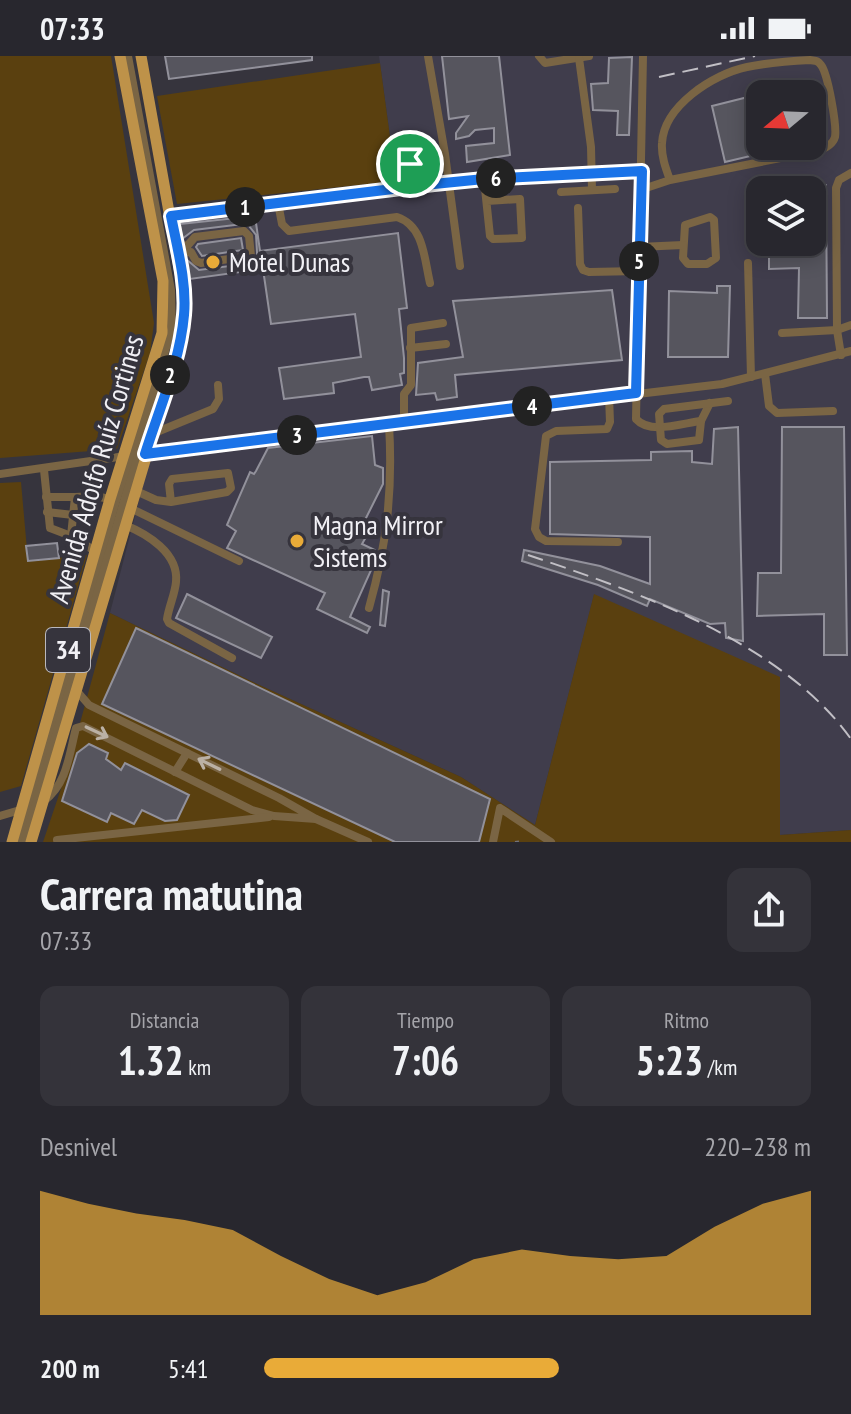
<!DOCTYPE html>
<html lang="es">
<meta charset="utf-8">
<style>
:root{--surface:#28272e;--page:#34333a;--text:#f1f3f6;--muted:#a5a5aa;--line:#44444a;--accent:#e9ab38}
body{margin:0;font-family:"PT Sans Narrow",sans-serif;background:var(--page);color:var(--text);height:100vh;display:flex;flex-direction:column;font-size:30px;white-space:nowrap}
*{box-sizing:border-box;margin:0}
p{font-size:26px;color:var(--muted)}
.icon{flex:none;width:44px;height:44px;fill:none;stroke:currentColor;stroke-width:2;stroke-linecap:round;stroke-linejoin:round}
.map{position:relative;height:786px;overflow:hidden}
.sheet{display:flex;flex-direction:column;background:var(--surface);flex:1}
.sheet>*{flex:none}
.needle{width:52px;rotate:251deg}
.controls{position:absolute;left:746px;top:24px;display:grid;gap:16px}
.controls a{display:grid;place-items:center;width:80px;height:80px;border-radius:16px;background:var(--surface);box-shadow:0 4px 20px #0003,0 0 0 2px var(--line);font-size:40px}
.pin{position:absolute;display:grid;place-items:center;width:68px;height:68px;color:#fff;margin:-34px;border:4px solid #fff;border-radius:50%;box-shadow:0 2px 8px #0007}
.km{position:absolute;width:40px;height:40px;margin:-20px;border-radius:50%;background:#222;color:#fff;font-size:22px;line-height:40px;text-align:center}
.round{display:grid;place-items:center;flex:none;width:84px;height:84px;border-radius:16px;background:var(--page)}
.headline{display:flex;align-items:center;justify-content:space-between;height:136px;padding:0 40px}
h1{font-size:44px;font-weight:600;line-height:60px}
.stats{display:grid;grid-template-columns:repeat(3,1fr);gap:12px;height:136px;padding:8px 40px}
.stats div{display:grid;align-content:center;border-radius:16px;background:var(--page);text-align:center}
.stats b{font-size:40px;font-weight:600}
.stats small{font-size:22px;font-weight:400}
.stats p{font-size:22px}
.chart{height:224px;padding:16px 40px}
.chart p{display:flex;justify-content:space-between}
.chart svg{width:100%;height:144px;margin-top:8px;fill:var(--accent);opacity:.7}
ul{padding:0 40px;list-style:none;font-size:26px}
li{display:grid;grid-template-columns:128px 96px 1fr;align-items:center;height:60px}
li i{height:20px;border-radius:10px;background:var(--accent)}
.status{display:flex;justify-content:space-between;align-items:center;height:56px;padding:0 40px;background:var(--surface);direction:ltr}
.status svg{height:22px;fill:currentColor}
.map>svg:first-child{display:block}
</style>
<div class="status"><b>07:33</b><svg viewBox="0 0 49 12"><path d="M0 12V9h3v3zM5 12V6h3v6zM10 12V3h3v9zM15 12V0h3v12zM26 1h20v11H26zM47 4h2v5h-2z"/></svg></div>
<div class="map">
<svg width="851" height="786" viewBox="0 0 851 786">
<rect width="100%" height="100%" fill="#36343d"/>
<path fill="#403d4c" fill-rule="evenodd" d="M379 0H851V774L780 779 594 539 535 769 461 721 255 627 110 557 152 394 190 281 178 156 396 125ZM760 38H812V90H760ZM760 134H812V186H760Z"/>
<g fill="#5a400f">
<path d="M0 0H111L154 267 150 297 117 393 0 402Z"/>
<path d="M380 7 396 125 177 148 157 40Z"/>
<path d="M21 426 28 505 87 499 21 730 0 736V427Z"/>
<path d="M594 538 780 621V779L851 774V786H43L67 715 110 557 255 627 461 721 535 769Z"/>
</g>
<g fill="#56555e" stroke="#92919b" stroke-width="2">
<path d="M165 0H312V4L169 23Z"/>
<path d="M442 0H499L510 99 467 106 466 90 494 87V72L475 74 469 80 456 83V77L468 60 449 63Z"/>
<path d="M632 1 629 79H617L618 55 593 54 591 28 608 27 609 2Z"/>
<path d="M748 41 763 97 725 106 712 50Z"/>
<path d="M788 125 787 134H771V127Z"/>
<path d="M826 129 827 262H798L799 212 769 213V186H812V130Z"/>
<path d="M255 160 260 195 398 177 407 252 399 253 404 302V317L400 318 402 329 372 334 369 321H364L333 327 334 337 284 343 279 312 361 301 355 258 271 268 263 213 258 214 256 179 249 170 243 168 194 174 182 183 180 168Z"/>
<path d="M241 182 243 194 202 200 196 191 198 188Z"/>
<path d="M186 203 199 214 245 208 248 215 190 223Z"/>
<path d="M717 230H730L728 301H668L669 235 717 237Z"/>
<path d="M612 234 622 304 455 319 457 341 437 344 435 337 416 339 418 307 463 301 453 245Z"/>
<path d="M738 371 743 585 726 582 725 567 710 568 650 543 647 550 598 529 522 505 524 494 600 510 650 528V481L550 478V406L651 404V396L692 395V406L712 408 714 373Z"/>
<path d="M782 371H844L847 599H824V558L757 560 758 517H781Z"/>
<path d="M372 380 375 409 383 412V428L357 480 366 481 362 488 375 494 372 512 350 561 370 571 367 577 317 553 325 537 227 492 236 475 227 469 250 416 254 418 256 415 268 392Z"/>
<path d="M57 487 59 502 28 505 26 490Z"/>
<path d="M383 534 389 536 385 570 380 569Z"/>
<path d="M187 538 272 581 261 602 176 562Z"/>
<path d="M136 572 490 743 479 786H395L102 648Z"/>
<path d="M89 688 108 697 106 703 121 714 125 707 189 739 177 764 165 765 142 754 134 768 111 757 107 766 62 745 77 697Z"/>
</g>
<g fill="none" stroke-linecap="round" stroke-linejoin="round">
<path stroke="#74727a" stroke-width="2" stroke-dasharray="4 6" stroke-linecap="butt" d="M515 786 523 785"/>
<g stroke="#7a6544" stroke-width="8">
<path d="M428 0 445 98 460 210"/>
<path d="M539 0 545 7 589 0"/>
<path d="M643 0 636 363C650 379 683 367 701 365L710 347"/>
<path d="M579 2 591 91 592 134"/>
<path d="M431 104 410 108 406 106 405 92 429 90 434 128"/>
<path d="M484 123 490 180 493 183 522 182 520 143 487 145"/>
<path d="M640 134 670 124 821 94C827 91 833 88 835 81 837 70 828 18 821 9 817 4 816 5 810 4 789 5 767 7 747 11 713 18 664 50 662 87 661 100 666 113 670 124"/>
<path d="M561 136 615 133"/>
<path d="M278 147 282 168 289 175 397 161C424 170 424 202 430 227"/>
<path d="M578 152 580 208 583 214 589 216 639 215"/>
<path d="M171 160 484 123 642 115"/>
<path d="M710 161 714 164 716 202 707 208H688L683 202 685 169Z"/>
<path d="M177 191 188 189 195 181 244 175 249 180 252 210"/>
<path d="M639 191 683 189"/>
<path d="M178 197 191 196 196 205 201 207 250 200"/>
<path d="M748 207 751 321"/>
<path d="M782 277 837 274 851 269"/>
<path d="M410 292 446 288"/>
<path d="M841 299 837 274 836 132 839 124 851 117"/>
<path d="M765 318 769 350 777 357 833 355"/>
<path d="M609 340 610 366 607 373 556 375 546 380 535 473 539 481 546 485 618 486"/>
<path d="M701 365 699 384 667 388 661 384 659 358 664 353 728 345"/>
<path d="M404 366V338L411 329V272L443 267"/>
<path d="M152 378 213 353 219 343 218 329"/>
<path d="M44 414 50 472 71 480 95 495"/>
<path d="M0 418 174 393 722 328 851 295"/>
<path d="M134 434 156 444 171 446 227 436 231 432 228 417 172 423 169 428 171 446"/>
<path d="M46 441H75"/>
<path d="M130 452 239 505"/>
<path d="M47 456 73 459"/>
<path d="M125 469C147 478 179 497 176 526 175 538 169 550 167 563L169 567 232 602"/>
<path d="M71 480 75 441 95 440 110 443"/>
<path d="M369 552C387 488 393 434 389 368"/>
<path d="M175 716 187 697"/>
<path d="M44 745C67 728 69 699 76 672L83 670 252 754 274 760 316 763 279 742 89 649 76 634"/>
<path d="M0 760 20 754"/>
<path d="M316 763 368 786"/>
<path d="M57 784 269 761"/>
<path d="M19 786 116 445 164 299 172 271 171 234 128 0"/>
<path d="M25 786 123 448 165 315"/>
<path d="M493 786 500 752 551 786"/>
</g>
<g stroke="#be9249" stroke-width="11">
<path d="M12 786 110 443 162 277 163 225 120 0"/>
<path d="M31 786 173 311 184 260 183 234 141 0"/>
</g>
<g stroke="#c1bfc5" stroke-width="2" stroke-dasharray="16 8" stroke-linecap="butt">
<path d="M659 21 755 0"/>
<path d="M528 499C637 536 782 586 851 683"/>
</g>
</g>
<defs><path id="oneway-shaft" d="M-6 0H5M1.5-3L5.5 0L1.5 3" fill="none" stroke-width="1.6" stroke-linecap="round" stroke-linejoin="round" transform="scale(2)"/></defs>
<g stroke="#bbb1a5">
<use href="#oneway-shaft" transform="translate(97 676) rotate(25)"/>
<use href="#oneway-shaft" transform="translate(209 708) rotate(-154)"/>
</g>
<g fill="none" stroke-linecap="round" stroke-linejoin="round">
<defs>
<path id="route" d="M410 108 431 104 434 128 171 160C177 191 187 227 184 259 180 306 159 353 145 398L636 337 642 115 484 123 434 128 429 90 405 92 406 106 410 108"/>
</defs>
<use href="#route" stroke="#fff" stroke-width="16"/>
<use href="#route" stroke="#1a73e8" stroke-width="10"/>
</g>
<g fill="#e9ab38" stroke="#36343d" stroke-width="3">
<circle cx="213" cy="206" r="8"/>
<circle cx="297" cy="485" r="8"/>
</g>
<g text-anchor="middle" stroke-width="8" stroke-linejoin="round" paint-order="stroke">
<rect fill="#36343d" stroke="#b9b8be" stroke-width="2" x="46" y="572" width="44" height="44" rx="6"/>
<g font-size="26" font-weight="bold" fill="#f1f0f5">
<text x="68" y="603">34</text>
</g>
<g font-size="28" fill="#f1f0f5" stroke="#36343d" text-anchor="start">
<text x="229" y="216">Motel Dunas</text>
<text x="313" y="479">Magna Mirror<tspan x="313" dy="32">Sistems</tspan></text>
</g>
<g font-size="28" fill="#f1f0f5" stroke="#36343d">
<text transform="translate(96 413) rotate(-74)" y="10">Avenida Adolfo Ruíz Cortines</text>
</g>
</g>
</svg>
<div class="controls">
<a><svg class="needle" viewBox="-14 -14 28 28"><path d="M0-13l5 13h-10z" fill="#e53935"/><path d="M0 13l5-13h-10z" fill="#a5a5aa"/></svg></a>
<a><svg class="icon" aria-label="layers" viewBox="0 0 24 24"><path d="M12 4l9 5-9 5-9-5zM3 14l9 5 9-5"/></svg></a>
</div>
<div class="pin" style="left:410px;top:108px;background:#1e9e55"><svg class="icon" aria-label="arrive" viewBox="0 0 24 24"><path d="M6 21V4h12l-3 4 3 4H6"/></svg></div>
<b class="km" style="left:245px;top:151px">1</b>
<b class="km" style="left:170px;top:319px">2</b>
<b class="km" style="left:297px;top:379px">3</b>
<b class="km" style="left:532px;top:350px">4</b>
<b class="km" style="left:639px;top:205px">5</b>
<b class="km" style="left:496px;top:122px">6</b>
</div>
<section class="sheet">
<div class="headline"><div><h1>Carrera matutina</h1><p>07:33</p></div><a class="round"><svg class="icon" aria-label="share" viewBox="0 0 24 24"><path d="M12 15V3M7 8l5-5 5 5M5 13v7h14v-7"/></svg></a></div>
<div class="stats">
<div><p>Distancia</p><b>1.32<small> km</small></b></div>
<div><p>Tiempo</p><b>7:06</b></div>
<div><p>Ritmo</p><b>5:23<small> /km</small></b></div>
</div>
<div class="chart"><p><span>Desnivel</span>220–238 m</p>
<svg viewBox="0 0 160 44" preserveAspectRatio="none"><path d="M0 44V6L10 10L20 13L30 15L40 18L50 26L60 33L70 38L80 34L90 27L100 24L110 26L120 27L130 26L140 17L150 10L160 6V44z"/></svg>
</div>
<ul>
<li><b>200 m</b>5:41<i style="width:54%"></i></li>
</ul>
</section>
